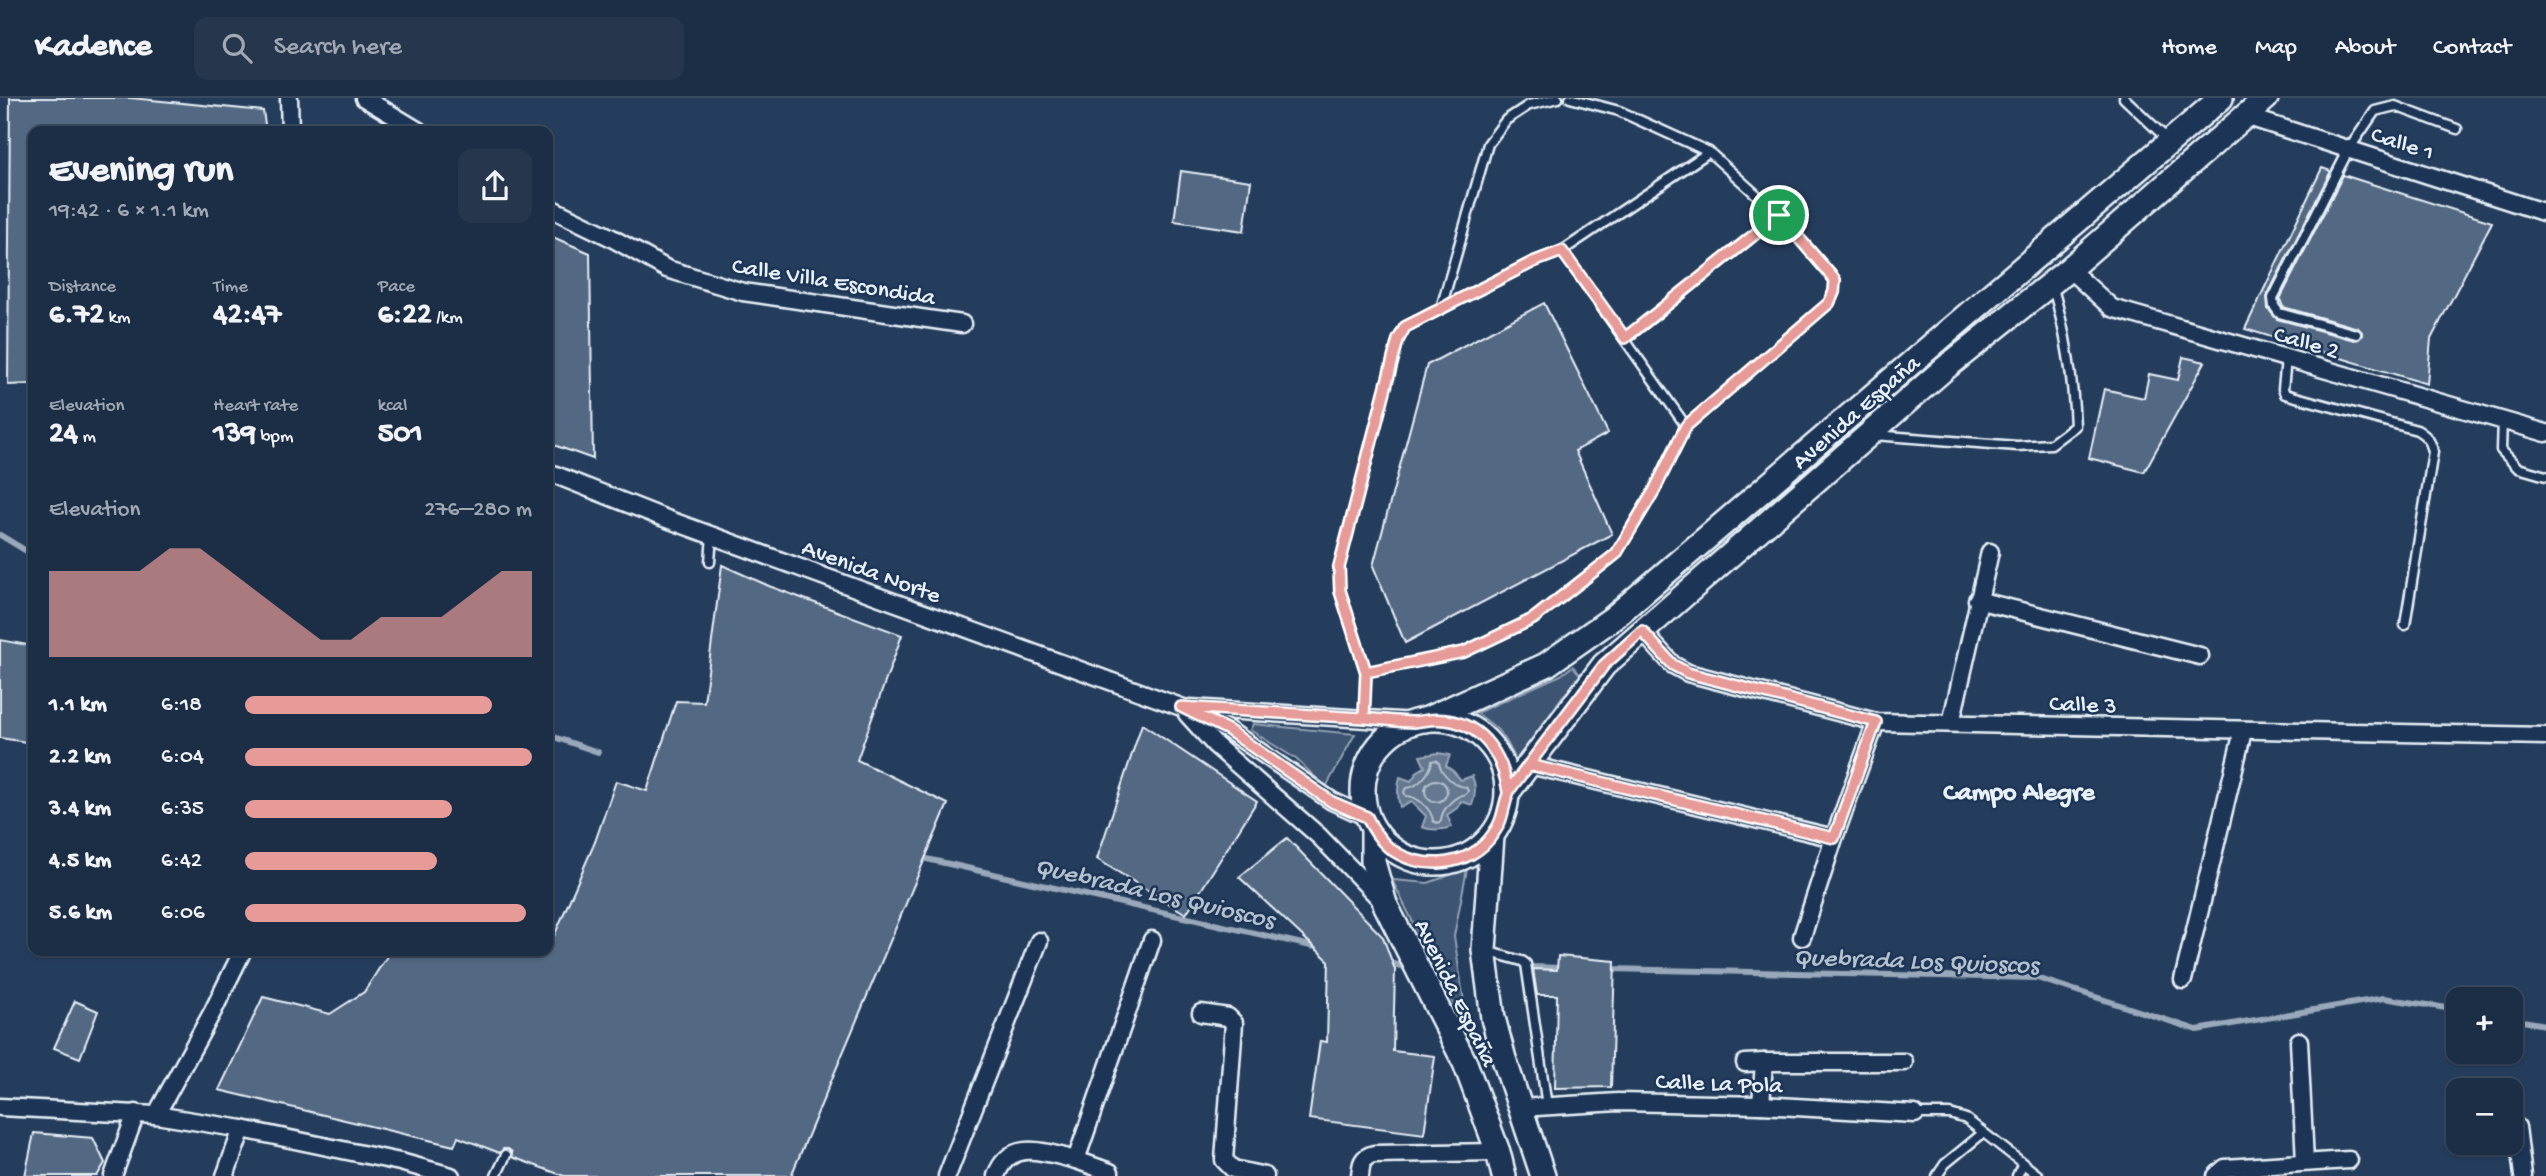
<!DOCTYPE html>
<meta charset="utf-8">
<style>
:root{--surface:#1c2e46;--page:#25364d;--text:#f1f3f6;--muted:#a0a8b3;--line:#3a4a5f;--accent:#e69b98}
body{margin:0;font-family:"Gochi Hand",sans-serif;background:var(--page);color:var(--text);height:100vh;display:flex;flex-direction:column;font-size:26px;white-space:nowrap}
*{box-sizing:border-box;margin:0}
p{font-size:23px;color:var(--muted)}
.icon{flex:none;width:38px;height:38px;fill:none;stroke:currentColor;stroke-width:2;stroke-linecap:round;stroke-linejoin:round}
.map{position:relative;flex:1;overflow:hidden}
.side{position:absolute;left:28px;top:28px;width:525px;height:830px;display:flex;flex-direction:column;background:var(--surface);border-radius:14px;box-shadow:0 2px 5px #0004,0 0 0 2px var(--line)}
.side>*{flex:none}
.fabs{position:absolute;left:2446px;top:889px;display:grid;gap:14px}
.fabs a{display:grid;place-items:center;width:77px;height:77px;border-radius:14px;background:var(--surface);box-shadow:0 2px 5px #0004,0 0 0 2px var(--line);font-size:35px}
.pin{position:absolute;display:grid;place-items:center;width:60px;height:60px;color:#fff;margin:-30px;border:4px solid #fff;border-radius:50%;box-shadow:0 2px 7px #0007}
.round{display:grid;place-items:center;flex:none;width:74px;height:74px;border-radius:14px;background:var(--page)}
.overview{display:flex;align-items:center;justify-content:space-between;height:119px;padding:0 21px}
h1{font-size:38px;font-weight:700;line-height:52px}
.figures{display:grid;grid-template-columns:repeat(3,1fr);gap:10px;height:119px;padding:7px 21px}
.figures div{display:grid;align-content:center}
.figures b{font-size:30px;font-weight:700}
.figures small{font-size:19px;font-weight:400}
.figures p{font-size:19px}
.chart{height:196px;padding:14px 21px}
.chart p{display:flex;justify-content:space-between}
.chart svg{width:100%;height:126px;margin-top:7px;fill:var(--accent);opacity:.7}
ul{padding:0 21px;list-style:none;font-size:23px}
li{display:grid;grid-template-columns:112px 84px 1fr;align-items:center;height:52px}
li i{height:18px;border-radius:9px;background:var(--accent)}
header{display:flex;align-items:center;gap:42px;box-sizing:border-box;height:98px;padding:0 35px;background:var(--surface);border-bottom:2px solid var(--line)}
header strong{font-size:33px}
nav{display:flex;gap:38px;margin-inline-start:auto;font-size:24px}
.search{width:490px;height:63px;background:var(--page);display:flex;align-items:center;gap:18px;box-sizing:border-box;padding:0 24px;border-radius:14px;color:var(--muted);font-size:26px}
.map>svg:first-child{display:block}
</style>
<header>
<strong>Kadence</strong>
<div class="search"><svg class="icon" aria-label="search" viewBox="0 0 24 24"><circle cx="10" cy="10" r="6"/><path d="M15 15l6 6"/></svg>Search here</div>
<nav><a>Home</a><a>Map</a><a>About</a><a>Contact</a></nav>
</header>
<div class="map">
<svg width="2546" height="1078" viewBox="0 0 2546 1078">
<rect width="100%" height="100%" fill="#253d5d"/>
<filter id="ink" filterUnits="userSpaceOnUse"><feTurbulence type="fractalNoise" baseFrequency=".0143" numOctaves="2"/><feDisplacementMap in="SourceGraphic" scale="14" xChannelSelector="R" yChannelSelector="G"/><feConvolveMatrix kernelMatrix="1 2 1 2 8 2 1 2 1" color-interpolation-filters="sRGB"/></filter>
<g filter="url(#ink)">
<g fill="#3e5472" stroke="#93a2b5" stroke-width="2">
<path d="M1573 568 1582 579 1562 599 1516 667C1509 641 1499 630 1476 615L1561 577Z"/>
<path d="M1253 626 1355 636 1326 689 1296 661 1250 632Z"/>
<path d="M1467 771 1454 838 1464 904 1454 907 1392 782 1428 785Z"/>
</g>
<path fill="#657890" stroke="#99a8ba" stroke-width="2" d="M1438 655 1450 657 1446 668 1453 673 1461 682 1472 678C1476 687 1476 697 1472 707L1461 703 1457 710 1447 717 1452 729C1442 732 1432 733 1422 729L1426 718 1412 704 1400 709C1397 698 1397 690 1400 679L1411 683 1418 673 1425 669 1420 658Z"/>
<g fill="none" stroke-linecap="round" stroke-linejoin="round">
<g stroke="#b4c1ce" stroke-width="2">
<path d="M1436 662 1439 664C1440 675 1455 689 1466 689L1468 693 1466 696C1455 697 1441 712 1441 723L1437 725 1433 723C1432 712 1418 698 1406 698L1404 694 1406 690C1418 690 1431 674 1432 663Z"/>
<circle cx="1436" cy="693" r="11"/>
</g>
<g stroke="#99a8ba" stroke-width="6">
<path d="M0 437 33 457"/>
<path d="M548 637 598 654"/>
<path d="M918 759 1320 850"/>
<path d="M1385 864 1409 870"/>
<path d="M1529 869 1562 870"/>
<path d="M1608 871 2037 880 2197 932 2384 900 2459 912"/>
<path d="M2511 921 2546 927"/>
</g>
</g>
<g fill="#536782" stroke="#e8f1f8" stroke-width="2">
<path d="M10 0H131L263 13 266 33H33V286L8 287Z"/>
<path d="M2322 70 2331 73 2267 198 2268 211 2277 221 2354 242 2362 238V234L2358 230 2283 209 2280 201 2343 77 2492 124 2431 241 2427 286 2245 231Z"/>
<path d="M1181 73 1251 83 1244 133 1174 123Z"/>
<path d="M548 137 590 155 593 361 548 345Z"/>
<path d="M1544 205 1608 335 1575 353 1612 436 1405 545 1373 468 1427 267Z"/>
<path d="M2183 259 2205 264 2144 374 2089 360 2104 291 2144 300 2149 276 2178 282Z"/>
<path d="M722 467 769 488 902 537 857 662 948 706 791 1078H564L512 1059V1054L508 1051H503L500 1055 458 1039 454 1048 219 992 263 899 330 916 364 894 391 852H548L595 744 616 683 647 693 676 603 704 604Z"/>
<path d="M0 542 33 548V645L0 640Z"/>
<path d="M1142 626 1257 703 1186 816 1097 761Z"/>
<path d="M1287 740 1383 839 1395 872 1393 953 1435 958 1424 1036 1309 1021 1320 943 1327 944 1329 863 1239 779Z"/>
<path d="M1558 858 1615 863 1611 989 1555 990 1557 897H1537L1533 871 1557 872Z"/>
<path d="M75 903 98 913 80 960 54 950Z"/>
<path d="M34 1035 93 1040 105 1065 97 1078H25Z"/>
</g>
<g fill="none" stroke-linecap="round" stroke-linejoin="round">
<defs>
<g id="service">
<path d="M1570 0 1619 13 1709 54"/>
<path d="M2124 0 2168 42"/>
<path d="M1562 153 1686 328"/>
<path d="M1441 210 1488 46 1506 22 1529 7 1558 0"/>
<path d="M2356 236 2279 215 2274 208 2273 200 2349 51 2375 13 2395 8 2457 31"/>
<path d="M1625 241 1779 117"/>
<path d="M2286 261 2283 291 2285 296 2417 332C2427 338 2431 343 2433 354L2405 527"/>
<path d="M2502 321 2501 352 2518 370 2546 378"/>
<path d="M1874 337 2017 348 2051 346 2075 328C2073 281 2066 235 2053 190"/>
<path d="M710 464 712 437"/>
<path d="M1364 620 1366 574 1340 493 1339 469 1398 242 1405 229 1533 164 1562 153 1709 54 1779 117 1835 182 1834 194 1829 205 1686 328 1654 393 1616 456 1533 521 1464 554 1366 574"/>
<path d="M1486 853 1522 863 1526 866 1547 1008"/>
<path d="M1915 1016H1950L1966 1021 2039 1078"/>
<path d="M496 1078 506 1057"/>
<path d="M1937 1078 1945 1066 1983 1035"/>
<path d="M2017 1078 2022 1067"/>
</g>
<g id="minor">
<path d="M289 0 290 33"/>
<path d="M364 0 419 33"/>
<path d="M2245 18 2546 115"/>
<path d="M548 109 610 139 667 171 743 194 962 226"/>
<path d="M2069 171 2112 210 2546 335"/>
<path d="M548 374 664 420 1181 609 1228 632 1332 703 1367 719"/>
<path d="M1977 502 2200 558"/>
<path d="M1642 533 1673 567 1688 575 1876 624 2546 638"/>
<path d="M1190 610 1415 624"/>
<path d="M1187 616 1214 646 1319 738 1383 804"/>
<path d="M1951 625 1990 454"/>
<path d="M1530 667 1834 740 1876 624"/>
<path d="M1802 839 1834 740"/>
<path d="M2183 882 2243 633"/>
<path d="M1201 915 1228 919 1234 925 1224 1062 1233 1071 1265 1078"/>
<path d="M2299 943 2305 1064"/>
<path d="M1745 965 1764 964"/>
<path d="M1761 1007 1764 964H1904"/>
<path d="M0 1009 156 1017 242 1031 400 1064 451 1078"/>
<path d="M1520 1010 1618 1004 1761 1007 1915 1016"/>
<path d="M156 1017 213 913 243 852"/>
<path d="M2517 1029 2523 1078"/>
<path d="M1076 1062 1110 1074"/>
<path d="M113 1078 136 1015"/>
<path d="M225 1078 242 1031"/>
<path d="M947 1078 1039 843"/>
<path d="M996 1078C1010 1039 1046 1055 1076 1062L1152 842"/>
<path d="M1360 1078C1361 1067 1361 1059 1374 1056L1498 1054"/>
<path d="M2216 1078 2225 1070 2349 1062"/>
</g>
<g id="secondary">
<circle cx="1435" cy="693" r="72"/>
<path d="M1425 622 1546 567 1613 520 2221 0"/>
<path d="M1508 694 1604 567 1944 271 2069 171 2266 0"/>
<path d="M1373 731V764L1385 806 1465 965 1498 1054 1504 1078"/>
<path d="M1492 738 1484 852 1493 920 1504 961 1543 1078"/>
</g>
</defs>
<use href="#service" stroke="#e8f1f8" stroke-width="13"/>
<use href="#minor" stroke="#e8f1f8" stroke-width="21"/>
<use href="#secondary" stroke="#e8f1f8" stroke-width="28"/>
<use href="#service" stroke="#1d3557" stroke-width="8"/>
<use href="#minor" stroke="#1d3557" stroke-width="16"/>
<use href="#secondary" stroke="#1d3557" stroke-width="23"/>
</g>
</g>
<g fill="none" stroke-linecap="round" stroke-linejoin="round" filter="url(#ink)">
<defs>
<path id="route" d="M1779 117 1835 182 1834 194 1829 205 1686 328 1654 393 1616 456 1533 521 1464 554 1366 574 1364 620 1181 609 1228 632 1332 704 1367 719C1372 730 1379 741 1388 749 1419 774 1471 770 1493 736 1504 721 1502 712 1508 696 1511 686 1523 675 1530 667L1834 740 1876 624 1688 575 1673 567 1642 533 1604 567 1508 694C1503 659 1484 627 1446 622 1434 620 1424 623 1413 624 1397 624 1380 621 1364 620L1366 574 1340 493 1339 469 1398 242 1405 229 1533 164 1562 153 1625 240 1779 117"/>
</defs>
<use href="#route" stroke="#fff" stroke-width="14"/>
<use href="#route" stroke="#e69b98" stroke-width="9"/>
</g>
<g text-anchor="middle" stroke-width="5" stroke-linejoin="round" paint-order="stroke">
<g font-size="24" fill="#e8f1f8" stroke="#1d3557">
<text transform="translate(2403 44) rotate(18)" y="8">Calle 1</text>
<text transform="translate(834 182) rotate(9)" y="8">Calle Villa Escondida</text>
<text transform="translate(2307 243) rotate(16)" y="8">Calle 2</text>
<text transform="translate(1855 313) rotate(-41)" y="8">Avenida España</text>
<text transform="translate(872 472) rotate(20)" y="8">Avenida Norte</text>
<text transform="translate(2083 605) rotate(2)" y="8">Calle 3</text>
<text transform="translate(1457 894) rotate(64)" y="8">Avenida España</text>
<text transform="translate(1719 984) rotate(2)" y="8">Calle La Pola</text>
</g>
<g font-size="26" font-weight="bold" fill="#e8f1f8" stroke="#1d3557">
<text x="2019" y="701">Campo Alegre</text>
</g>
<g font-size="26" font-style="italic" fill="#b4c1ce" stroke="#1d3557">
<text transform="translate(1155 793) rotate(13)" y="9">Quebrada Los Quioscos</text>
<text transform="translate(1916 861) rotate(2)" y="9">Quebrada Los Quioscos</text>
</g>
</g>
</svg>
<div class="fabs">
<a>+</a>
<a>−</a>
</div>
<div class="pin" style="left:1779px;top:117px;background:#1e9e55"><svg class="icon" aria-label="arrive" viewBox="0 0 24 24"><path d="M6 21V4h12l-3 4 3 4H6"/></svg></div>
<section class="side">
<div class="overview"><div><h1>Evening run</h1><p>19:42 · 6 × 1.1 km</p></div><a class="round"><svg class="icon" aria-label="share" viewBox="0 0 24 24"><path d="M12 15V3M7 8l5-5 5 5M5 13v7h14v-7"/></svg></a></div>
<div class="figures">
<div><p>Distance</p><b>6.72<small> km</small></b></div>
<div><p>Time</p><b>42:47</b></div>
<div><p>Pace</p><b>6:22<small> /km</small></b></div>
</div>
<div class="figures">
<div><p>Elevation</p><b>24<small> m</small></b></div>
<div><p>Heart rate</p><b>139<small> bpm</small></b></div>
<div><p>kcal</p><b>501</b></div>
</div>
<div class="chart"><p><span>Elevation</span>276–280 m</p>
<svg viewBox="0 0 160 44" preserveAspectRatio="none"><path d="M0 44V14L10 14L20 14L30 14L40 6L50 6L60 14L70 22L80 30L90 38L100 38L110 30L120 30L130 30L140 22L150 14L160 14V44z"/></svg>
</div>
<ul>
<li><b>1.1 km</b>6:18<i style="width:86%"></i></li>
<li><b>2.2 km</b>6:04<i style="width:100%"></i></li>
<li><b>3.4 km</b>6:35<i style="width:72%"></i></li>
<li><b>4.5 km</b>6:42<i style="width:67%"></i></li>
<li><b>5.6 km</b>6:06<i style="width:98%"></i></li>
</ul>
</section>
</div>
